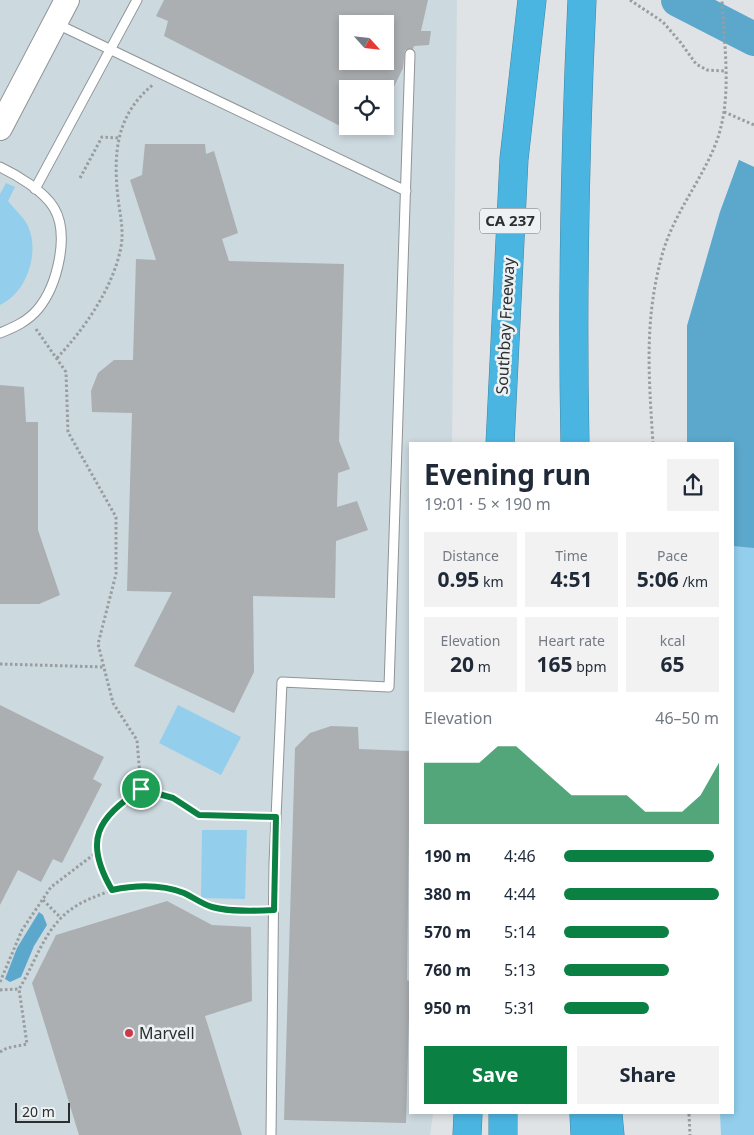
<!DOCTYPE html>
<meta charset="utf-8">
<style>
:root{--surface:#fff;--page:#f2f2f3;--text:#1f2937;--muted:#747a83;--accent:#0b8043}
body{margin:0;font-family:"Noto Sans",sans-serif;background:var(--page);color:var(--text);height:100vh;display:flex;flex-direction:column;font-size:19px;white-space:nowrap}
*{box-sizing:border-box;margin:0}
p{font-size:16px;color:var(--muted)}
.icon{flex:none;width:28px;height:28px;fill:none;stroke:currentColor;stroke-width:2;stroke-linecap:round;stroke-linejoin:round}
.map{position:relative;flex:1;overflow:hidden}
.panel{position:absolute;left:409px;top:442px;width:325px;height:672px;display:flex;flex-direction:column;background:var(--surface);border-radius:0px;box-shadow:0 2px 8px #0003}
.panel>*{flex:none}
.needle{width:32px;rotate:117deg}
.buttons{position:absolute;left:339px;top:15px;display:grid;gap:10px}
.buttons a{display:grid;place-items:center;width:55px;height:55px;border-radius:0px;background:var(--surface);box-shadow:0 2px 8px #0003;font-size:25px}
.scale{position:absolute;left:15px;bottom:12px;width:55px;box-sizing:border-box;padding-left:5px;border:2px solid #2c2e2f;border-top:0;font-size:14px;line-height:18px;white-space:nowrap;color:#2c2e2f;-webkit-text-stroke:4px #ecf1f3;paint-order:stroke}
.pin{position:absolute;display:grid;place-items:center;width:42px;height:42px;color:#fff;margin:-21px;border:2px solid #fff;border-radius:50%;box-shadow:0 1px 5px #0007}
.round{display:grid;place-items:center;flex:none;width:52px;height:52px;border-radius:0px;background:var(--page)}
.head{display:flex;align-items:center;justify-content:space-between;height:85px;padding:0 15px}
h1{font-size:28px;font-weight:700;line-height:38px}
.figures{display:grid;grid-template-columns:repeat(3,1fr);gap:8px;height:85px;padding:5px 15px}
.figures div{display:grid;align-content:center;border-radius:0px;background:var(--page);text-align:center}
.figures b{font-size:21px;font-weight:700}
.figures small{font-size:14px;font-weight:400}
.figures p{font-size:14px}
.chart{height:140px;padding:10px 15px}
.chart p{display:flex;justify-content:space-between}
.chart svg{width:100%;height:90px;margin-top:5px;fill:var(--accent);opacity:.7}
.cta{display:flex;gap:10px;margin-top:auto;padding:10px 15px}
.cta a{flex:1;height:58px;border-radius:0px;background:var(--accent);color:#fff;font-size:20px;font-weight:700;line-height:58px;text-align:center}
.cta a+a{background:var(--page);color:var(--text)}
ul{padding:0 15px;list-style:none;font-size:16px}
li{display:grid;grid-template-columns:80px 60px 1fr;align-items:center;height:38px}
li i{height:12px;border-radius:6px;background:var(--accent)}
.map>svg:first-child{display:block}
</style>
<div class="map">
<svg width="754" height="1135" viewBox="0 0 754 1135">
<rect width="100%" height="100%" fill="#dfe3e6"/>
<path fill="#ccd9df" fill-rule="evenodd" d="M0 0H457L452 444H410V1114H433L430 1135H0ZM348 24H385V61H348ZM348 89H385V126H348Z"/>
<g fill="#93cfec">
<path d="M739 160 754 167V1135H721L720 1114H732V444H687V326L720 212Z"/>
<path d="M6 183 15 187 8 201C14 209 24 217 28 226 40 252 27 293 0 305V194Z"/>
<path d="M178 705 241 737 221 775 159 743Z"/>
<path d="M202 830H247L245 899 201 898Z"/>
</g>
<g fill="#5ba8cc">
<path d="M739 160 754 167V548L733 546 732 444H687V326L720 212Z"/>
<path d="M39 912 43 915 47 925 34 946 21 977 10 982 5 979 17 948Z"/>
</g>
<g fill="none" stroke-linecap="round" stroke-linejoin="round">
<path stroke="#5ba8cc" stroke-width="34" d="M678 0 754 39"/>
</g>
<g fill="#abafb2" fill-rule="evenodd">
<path d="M164 0H428L421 31H431L429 45 414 46 413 49 405 50 403 68 393 89H348V130L164 36 168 21 156 16ZM348 24H385V61H348Z"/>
<path d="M145 144H205L206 154 214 151 238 233 222 239 229 261 344 264 339 441 350 469 338 473 337 507 357 501 368 530 336 541 335 598 253 596 254 672 234 713 134 666 172 592 127 591 132 413 92 412 91 391 98 373 114 360H133L136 259 156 260 130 180 142 175Z"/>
<path d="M0 385 24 387 26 422H38V530L60 595 39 604H0Z"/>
<path d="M0 705 104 757 93 779 102 784 62 863 53 859 41 882 18 870 0 905Z"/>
<path d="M331 726 358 727 359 749 410 751 407 980 410 982 406 1123 284 1120 295 748 310 733Z"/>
<path d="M167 901 212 925 251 927 252 1001 205 1016 242 1135H79L32 983 56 935Z"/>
</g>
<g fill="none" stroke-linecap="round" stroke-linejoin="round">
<defs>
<g id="service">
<path d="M55 23 406 191"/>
<path d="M0 167C17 175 44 191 54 208 70 235 57 286 38 309 28 321 15 327 0 333"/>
<path d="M35 189 137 0"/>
<path d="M271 1135 274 863 282 682 389 687 410 54"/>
</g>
<path id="tertiary" d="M0 128 67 0"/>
<g id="motorway">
<path d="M500 444 514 159 532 0"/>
<path d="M575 444C572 296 575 148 582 0"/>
<path d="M503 1114V1135"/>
<path d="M584 1114 585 1135"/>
<path d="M608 1114 610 1135"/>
<path d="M467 1135 468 1114"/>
</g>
</defs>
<use href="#service" stroke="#8f9496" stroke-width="11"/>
<use href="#tertiary" stroke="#8f9496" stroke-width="26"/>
<use href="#motorway" stroke="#4086a3" stroke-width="29"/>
<g stroke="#999d9f" stroke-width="3" stroke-dasharray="2.5 2.5" stroke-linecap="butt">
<path d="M630 0 663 22 681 43 696 64 707 70 725 71"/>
<path d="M724 112 754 125"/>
<path d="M80 178 102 137 118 138"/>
<path d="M36 329 66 372 68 432 116 517V574L98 644 113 703 137 740 141 789 173 798 199 815 264 817"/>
<path d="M57 358C85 328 113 288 121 247 124 230 120 215 118 198 113 153 116 114 154 84"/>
<path d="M653 444C649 379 644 323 661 259 672 215 700 184 716 143 733 98 724 47 722 0"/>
<path d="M0 664 104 667"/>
<path d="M141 789C97 819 83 840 112 890 136 885 161 884 185 894 195 898 204 904 214 907 229 911 246 910 261 911"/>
<path d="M43 900 61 918"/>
<path d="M0 982 22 930 51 887 97 852"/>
<path d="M0 990 19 989C37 960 45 925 76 906 87 899 100 895 112 890"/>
<path d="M0 1052 7 1048 27 1044 19 989"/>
<path d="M689 1114 690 1135"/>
</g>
<use href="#service" stroke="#fff" stroke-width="9"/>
<use href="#tertiary" stroke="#fff" stroke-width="24"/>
<use href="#motorway" stroke="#4bb5e2" stroke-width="28"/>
</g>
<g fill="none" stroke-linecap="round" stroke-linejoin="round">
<defs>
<path id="route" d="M141 789 173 798 199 815 276 817 274 910C254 911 230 912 212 907 202 904 193 897 184 893 160 884 136 885 112 890 83 840 97 819 141 789Z"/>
</defs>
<use href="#route" stroke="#fff" stroke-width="10"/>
<use href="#route" stroke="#0b8043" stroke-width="6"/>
</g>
<circle fill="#ca3a48" stroke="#ecf1f3" stroke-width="2" cx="129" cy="1033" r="5"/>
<g text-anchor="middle" stroke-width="5" stroke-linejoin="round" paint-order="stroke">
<rect fill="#ecf1f3" stroke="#66686a" stroke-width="1" x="480" y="208.5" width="60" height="25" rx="4"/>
<g font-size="15" font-weight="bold" fill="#2c2e2f">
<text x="510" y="226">CA 237</text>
</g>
<g font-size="16" fill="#2c2e2f" stroke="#ecf1f3">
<text transform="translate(505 326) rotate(-87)" y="6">Southbay Freeway</text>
</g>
<g font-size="16" fill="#2c2e2f" stroke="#ecf1f3" text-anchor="start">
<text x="139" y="1039">Marvell</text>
</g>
</g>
</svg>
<div class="buttons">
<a><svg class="needle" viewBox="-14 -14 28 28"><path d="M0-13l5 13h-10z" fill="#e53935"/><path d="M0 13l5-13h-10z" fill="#747a83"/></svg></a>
<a><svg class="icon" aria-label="locate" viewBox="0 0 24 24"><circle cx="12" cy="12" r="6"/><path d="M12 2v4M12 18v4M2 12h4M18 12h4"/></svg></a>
</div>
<div class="scale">20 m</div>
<div class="pin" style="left:141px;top:789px;background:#1e9e55"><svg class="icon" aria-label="arrive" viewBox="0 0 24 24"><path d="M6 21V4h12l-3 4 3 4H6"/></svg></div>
<section class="panel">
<div class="head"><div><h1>Evening run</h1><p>19:01 · 5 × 190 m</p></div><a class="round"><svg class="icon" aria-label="share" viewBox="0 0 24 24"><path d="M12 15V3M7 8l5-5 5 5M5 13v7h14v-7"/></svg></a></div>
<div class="figures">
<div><p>Distance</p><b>0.95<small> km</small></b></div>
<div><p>Time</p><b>4:51</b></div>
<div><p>Pace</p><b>5:06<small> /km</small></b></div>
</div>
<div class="figures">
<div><p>Elevation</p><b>20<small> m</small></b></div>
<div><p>Heart rate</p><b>165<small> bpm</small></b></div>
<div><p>kcal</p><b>65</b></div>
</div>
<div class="chart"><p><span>Elevation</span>46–50 m</p>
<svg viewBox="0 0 160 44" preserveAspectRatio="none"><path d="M0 44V14L10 14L20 14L30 14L40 6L50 6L60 14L70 22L80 30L90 30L100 30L110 30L120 38L130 38L140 38L150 30L160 14V44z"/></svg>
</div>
<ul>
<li><b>190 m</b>4:46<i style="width:97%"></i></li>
<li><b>380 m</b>4:44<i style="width:100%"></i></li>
<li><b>570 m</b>5:14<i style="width:68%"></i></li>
<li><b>760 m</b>5:13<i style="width:68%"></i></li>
<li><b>950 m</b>5:31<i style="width:55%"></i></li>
</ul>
<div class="cta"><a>Save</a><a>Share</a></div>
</section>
</div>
